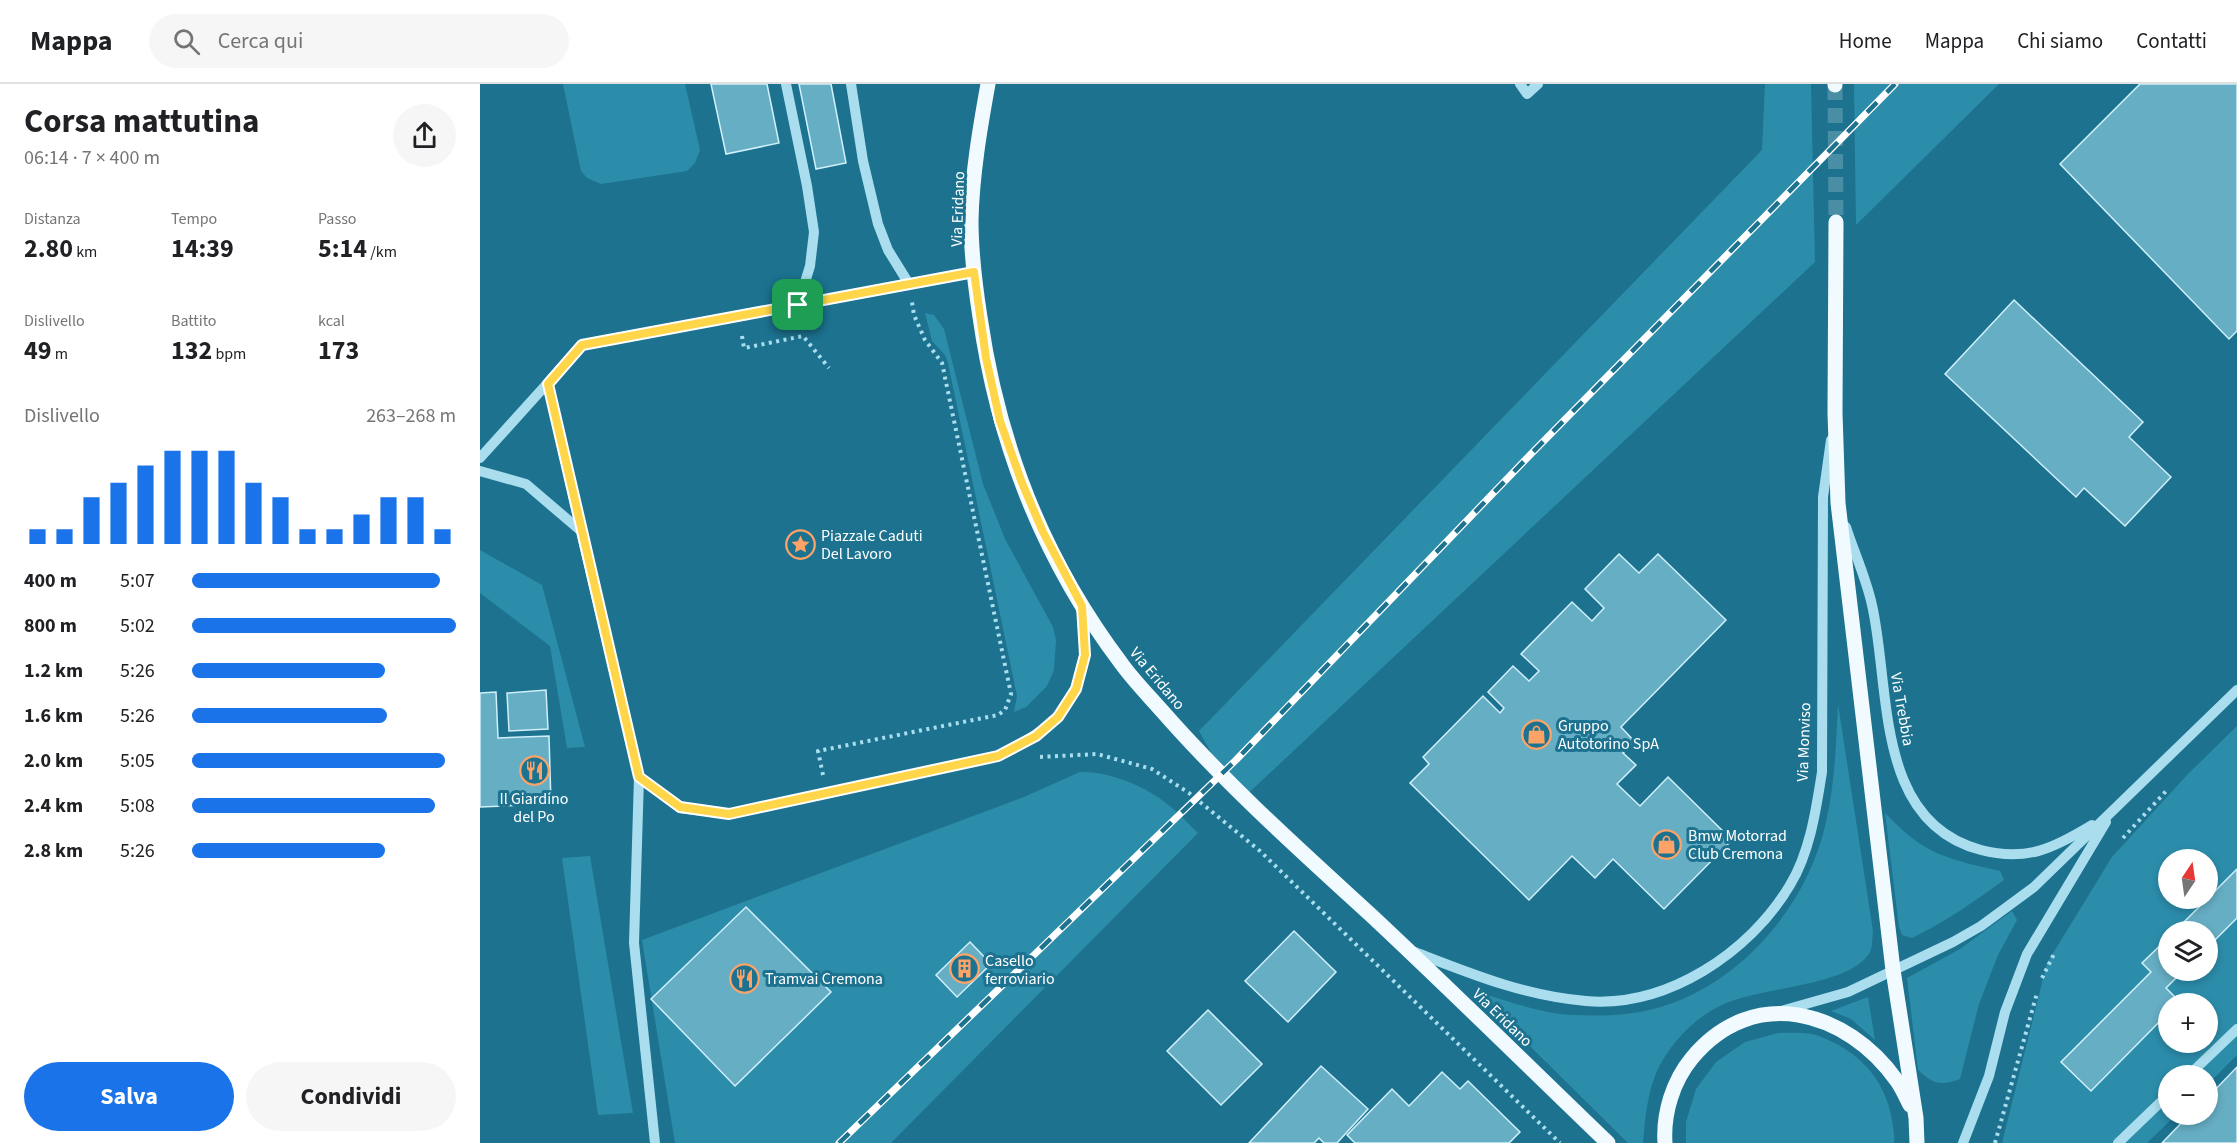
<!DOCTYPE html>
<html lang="it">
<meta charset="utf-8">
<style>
:root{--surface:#fff;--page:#f6f6f6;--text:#202124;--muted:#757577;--line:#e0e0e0;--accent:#1a73e8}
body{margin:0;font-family:"Source Sans 3",sans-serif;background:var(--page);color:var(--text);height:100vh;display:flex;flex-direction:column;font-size:22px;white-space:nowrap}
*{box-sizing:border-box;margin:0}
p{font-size:20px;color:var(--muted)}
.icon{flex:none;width:33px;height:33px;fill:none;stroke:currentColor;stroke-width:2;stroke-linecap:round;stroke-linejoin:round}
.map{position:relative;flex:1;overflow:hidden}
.panel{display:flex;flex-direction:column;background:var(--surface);width:480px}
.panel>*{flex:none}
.needle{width:39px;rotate:13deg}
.buttons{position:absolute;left:1678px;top:765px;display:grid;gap:12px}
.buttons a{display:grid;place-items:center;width:60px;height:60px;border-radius:50%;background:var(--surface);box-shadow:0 3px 9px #0003;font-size:30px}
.pin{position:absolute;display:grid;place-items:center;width:51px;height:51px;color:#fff;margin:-26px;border-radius:12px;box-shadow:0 3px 9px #0006}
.round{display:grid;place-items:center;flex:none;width:63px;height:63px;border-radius:32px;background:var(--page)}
.head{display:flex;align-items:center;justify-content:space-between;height:102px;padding:0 24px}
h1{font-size:33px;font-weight:700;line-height:45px}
.figures{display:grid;grid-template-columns:repeat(3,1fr);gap:9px;height:102px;padding:6px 24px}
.figures div{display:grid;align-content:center}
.figures b{font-size:26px;font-weight:700}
.figures small{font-size:16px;font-weight:400}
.figures p{font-size:16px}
.chart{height:168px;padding:12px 24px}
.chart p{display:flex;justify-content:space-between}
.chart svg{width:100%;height:108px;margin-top:6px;stroke:var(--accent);stroke-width:6}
.cta{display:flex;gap:12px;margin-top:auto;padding:12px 24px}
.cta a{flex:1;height:69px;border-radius:36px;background:var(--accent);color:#fff;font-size:24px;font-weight:700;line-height:69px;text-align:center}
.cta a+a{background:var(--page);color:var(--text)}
ul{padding:0 24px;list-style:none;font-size:20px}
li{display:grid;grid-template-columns:96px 72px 1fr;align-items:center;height:45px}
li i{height:15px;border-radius:8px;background:var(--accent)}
header{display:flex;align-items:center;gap:36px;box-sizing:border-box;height:84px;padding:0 30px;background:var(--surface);border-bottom:2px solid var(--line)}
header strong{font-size:28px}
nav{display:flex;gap:33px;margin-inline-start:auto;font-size:21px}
.search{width:420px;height:54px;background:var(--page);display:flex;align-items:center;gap:15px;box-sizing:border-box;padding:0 21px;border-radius:33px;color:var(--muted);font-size:22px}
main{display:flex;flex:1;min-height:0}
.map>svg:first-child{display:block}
</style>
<header>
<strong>Mappa</strong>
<div class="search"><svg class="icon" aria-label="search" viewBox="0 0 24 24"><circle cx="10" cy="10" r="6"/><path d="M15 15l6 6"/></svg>Cerca qui</div>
<nav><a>Home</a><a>Mappa</a><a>Chi siamo</a><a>Contatti</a></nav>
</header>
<main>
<section class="panel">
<div class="head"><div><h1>Corsa mattutina</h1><p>06:14 · 7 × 400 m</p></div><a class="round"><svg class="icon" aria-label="share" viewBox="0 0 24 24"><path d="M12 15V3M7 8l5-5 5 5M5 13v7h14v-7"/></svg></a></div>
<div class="figures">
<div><p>Distanza</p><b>2.80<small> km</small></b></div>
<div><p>Tempo</p><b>14:39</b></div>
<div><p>Passo</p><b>5:14<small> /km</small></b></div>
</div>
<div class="figures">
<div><p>Dislivello</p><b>49<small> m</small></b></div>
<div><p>Battito</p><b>132<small> bpm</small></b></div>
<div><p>kcal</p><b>173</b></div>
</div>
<div class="chart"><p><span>Dislivello</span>263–268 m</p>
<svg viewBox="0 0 160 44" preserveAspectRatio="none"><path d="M5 44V38M15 44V38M25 44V25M35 44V19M45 44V12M55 44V6M65 44V6M75 44V6M85 44V19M95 44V25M105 44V38M115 44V38M125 44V32M135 44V25M145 44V25M155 44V38"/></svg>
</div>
<ul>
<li><b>400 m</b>5:07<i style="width:94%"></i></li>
<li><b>800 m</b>5:02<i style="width:100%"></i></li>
<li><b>1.2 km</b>5:26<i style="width:73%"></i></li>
<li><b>1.6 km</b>5:26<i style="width:74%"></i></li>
<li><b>2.0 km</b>5:05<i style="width:96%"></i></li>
<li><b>2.4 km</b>5:08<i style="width:92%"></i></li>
<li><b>2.8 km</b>5:26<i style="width:73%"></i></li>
</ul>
<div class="cta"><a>Salva</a><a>Condividi</a></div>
</section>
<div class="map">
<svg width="1757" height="1059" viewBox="0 0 1757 1059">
<rect width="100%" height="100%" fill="#1c728f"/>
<g fill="#2c8dab" fill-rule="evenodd">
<path d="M83 0H205L220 66 215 79 207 87 121 100 107 94 101 87Z"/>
<path d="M1285 0H1331L1335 178 759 718 719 647 1282 66Z"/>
<path d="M1374 0H1519L1376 141Z"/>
<path d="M445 229 454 231 464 245 503 400 525 455 573 543 576 556 574 586 567 602 546 623 534 628 537 612 468 279 465 271 452 257Z"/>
<path d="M0 466 62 501 105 663 87 664 70 562 0 509Z"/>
<path d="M1358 620 1393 847C1392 854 1393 864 1389 870 1365 904 1278 902 1240 922 1214 934 1189 961 1177 987 1167 1010 1165 1035 1163 1059H1148L994 907C1025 916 1059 929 1091 931 1118 932 1147 932 1173 925 1258 904 1328 822 1346 738 1355 699 1356 659 1358 620Z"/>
<path d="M1757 642V971L1728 1000V992H1689V1030L1696 1031 1667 1059H1522L1567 879 1632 773 1708 690ZM1689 776H1728V814H1689ZM1689 848H1728V886H1689ZM1689 920H1728V958H1689Z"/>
<path d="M600 688C630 687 668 703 691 723 701 731 709 741 718 749L411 1059H195L162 856 544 713Z"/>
<path d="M1405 729C1445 771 1465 774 1520 787L1524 796C1495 817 1465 838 1432 854L1422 851 1419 843Z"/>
<path d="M110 772 153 1029 118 1031 82 774Z"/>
<path d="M1532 827 1537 836 1518 871 1499 920 1480 995C1460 1002 1453 1000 1438 986L1427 894 1480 865Z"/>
<path d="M1388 913 1395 956 1371 935 1351 927Z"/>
<path d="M1298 949C1310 949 1324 948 1336 951 1376 965 1405 993 1412 1036 1413 1044 1415 1051 1414 1059H1206V1038L1216 1005 1236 978 1265 958Z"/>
</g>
<g fill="#66aec4" stroke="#d0f0fa" stroke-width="1.5">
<path d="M231 0H287L299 59 246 70Z"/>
<path d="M319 0H351L366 79 336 85Z"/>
<path d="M1660 0H1757V247L1749 255 1580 80Z"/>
<path d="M1534 216 1663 338 1649 353 1691 393 1645 442 1604 404 1596 413 1465 290Z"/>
<path d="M1139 470 1159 489 1178 470 1246 536 1141 643 1155 658 1143 669 1156 681 1137 700 1160 722 1188 693 1252 756 1184 825 1133 775 1115 794 1092 772 1049 816 930 699 949 680 943 673 1003 612 1020 629 1024 624 1008 608 1033 582 1049 597 1059 587 1041 570 1092 518 1112 537 1124 524 1105 505Z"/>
<path d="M66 606 68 645 29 647 27 609Z"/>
<path d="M16 608 18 654 69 652 71 720 0 723V609Z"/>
<path d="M1757 785V834L1728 863V848H1694Z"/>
<path d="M266 823 351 908 255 1002 171 915Z"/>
<path d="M814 847 856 888 808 938 765 897Z"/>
<path d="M1689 853V886H1704L1686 904 1700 918 1689 920V928L1611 1007 1581 978 1671 888 1662 879Z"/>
<path d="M490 858 511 880 477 913 456 891Z"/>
<path d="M728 926 782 980 741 1021 687 967Z"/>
<path d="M841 982 888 1025 857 1059H844L839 1054 834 1059H769Z"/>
<path d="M1757 983V1059H1682L1710 1030H1728V1013Z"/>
<path d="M962 988 980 1005 988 997 1040 1048 1029 1059H875L867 1051 912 1005 929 1022Z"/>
</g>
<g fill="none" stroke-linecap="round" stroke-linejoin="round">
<path stroke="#498ea5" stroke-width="15" stroke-dasharray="15 8" stroke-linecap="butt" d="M1355 1 1356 138"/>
<g stroke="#aadeee" stroke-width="4" stroke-dasharray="3 4.5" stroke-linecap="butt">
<path d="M262 252 264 264 323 252 349 284"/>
<path d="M560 673 617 670 672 685 709 709 780 767 1080 1059"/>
<path d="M343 691 338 667 518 631 525 626 531 610 462 279 445 256 434 231 432 218"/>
<path d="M1643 754 1687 706"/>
<path d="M1562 894 1575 868"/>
<path d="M1515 1059 1557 909"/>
</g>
<g stroke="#aadeee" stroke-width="10">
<path d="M306 0 327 102 334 148 330 182 318 221"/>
<path d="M371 0 383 77 398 140 408 166 429 200"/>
<path d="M1040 0 1047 10 1058 0"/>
<path d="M68 300 101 446"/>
<path d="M0 374 102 261 494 188"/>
<path d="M0 387 46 400 101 447 159 693 200 724 249 730 518 672C564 648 596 629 604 573 607 557 603 538 601 522"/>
<path d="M1366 443C1374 468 1386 494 1392 521 1411 605 1394 738 1501 766 1547 778 1574 764 1612 741"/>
<path d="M159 693 154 859 175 1059"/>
<path d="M932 867C989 889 1044 912 1106 917 1186 924 1270 869 1310 801 1330 768 1336 726 1342 688L1343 413 1351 356"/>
<path d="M1301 927 1368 908 1473 858 1501 842 1554 803 1757 606"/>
<path d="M1708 992 1757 945"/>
<path d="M1483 1059 1509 992 1525 928 1547 870 1626 738"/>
<path d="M1638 1059 1689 1010"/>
</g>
<g stroke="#f1fbff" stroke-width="15">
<path d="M508 0C500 44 492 91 491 136 491 168 495 201 500 233 518 359 564 477 641 579 653 596 669 612 683 628 748 702 821 767 893 833 972 907 1050 984 1128 1059"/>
<path d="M1355 0V1"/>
<path d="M1356 138 1355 329 1358 419 1413 886 1436 1034 1437 1059"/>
<path d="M1185 1059C1183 1029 1193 997 1212 974 1273 900 1367 926 1417 997 1422 1004 1426 1013 1430 1021"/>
</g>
<defs>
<path id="rail" d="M359 1059 756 676 1050 371 1415 0"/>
</defs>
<use href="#rail" stroke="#fff" stroke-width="7"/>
<use href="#rail" stroke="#1c728f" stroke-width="4.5" stroke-dasharray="14" stroke-linecap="butt"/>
</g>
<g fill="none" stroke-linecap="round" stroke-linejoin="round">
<defs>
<path id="route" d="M494 188 506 274 520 337 542 399 563 448 602 522 605 571 596 605 578 633 556 652 518 672 249 730 200 723 159 693 68 300 102 261Z"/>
</defs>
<use href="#route" stroke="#fff" stroke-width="12"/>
<use href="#route" stroke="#ffd54a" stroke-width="8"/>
</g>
<defs>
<symbol id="sight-ring" viewBox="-11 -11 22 22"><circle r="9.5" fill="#1c728f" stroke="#fea368" stroke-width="1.5"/><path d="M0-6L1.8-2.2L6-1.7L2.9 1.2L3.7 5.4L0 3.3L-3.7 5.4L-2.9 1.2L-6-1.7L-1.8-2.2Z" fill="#fea368"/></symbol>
<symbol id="shop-ring" viewBox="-11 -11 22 22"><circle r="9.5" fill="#1c728f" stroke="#fea368" stroke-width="1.5"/><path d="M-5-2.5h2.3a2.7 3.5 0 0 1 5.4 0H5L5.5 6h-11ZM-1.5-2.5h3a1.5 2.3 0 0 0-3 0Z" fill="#fea368"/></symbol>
<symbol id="restaurant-ring" viewBox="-11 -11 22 22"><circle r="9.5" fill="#1c728f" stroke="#fea368" stroke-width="1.5"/><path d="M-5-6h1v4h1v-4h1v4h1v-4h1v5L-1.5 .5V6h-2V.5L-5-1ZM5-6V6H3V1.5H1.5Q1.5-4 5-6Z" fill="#fea368"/></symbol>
<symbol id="building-ring" viewBox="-11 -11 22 22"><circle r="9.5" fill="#1c728f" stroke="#fea368" stroke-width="1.5"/><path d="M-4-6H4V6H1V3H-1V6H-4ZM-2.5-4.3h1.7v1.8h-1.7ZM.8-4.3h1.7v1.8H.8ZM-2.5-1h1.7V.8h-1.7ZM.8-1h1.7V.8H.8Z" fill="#fea368"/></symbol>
</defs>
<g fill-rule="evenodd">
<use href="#sight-ring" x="304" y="444" width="33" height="33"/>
<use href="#shop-ring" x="1040" y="634" width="33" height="33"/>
<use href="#restaurant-ring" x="38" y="670" width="33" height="33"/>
<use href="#shop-ring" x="1170" y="744" width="33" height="33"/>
<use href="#building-ring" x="468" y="868" width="33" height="33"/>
<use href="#restaurant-ring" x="248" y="878" width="33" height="33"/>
</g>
<g text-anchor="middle" stroke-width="6" stroke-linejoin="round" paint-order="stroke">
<g font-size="16" fill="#fff" stroke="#1c728f">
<text transform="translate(477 125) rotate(-88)" y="6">Via Eridano</text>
<text transform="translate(678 594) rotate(50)" y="6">Via Eridano</text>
<text transform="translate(1423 625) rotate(80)" y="6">Via Trebbia</text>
<text transform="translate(1323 658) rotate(-88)" y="6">Via Monviso</text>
<text transform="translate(1023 933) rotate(44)" y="6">Via Eridano</text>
</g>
<g font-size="16" fill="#fff" stroke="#1c728f" text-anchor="start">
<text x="341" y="457">Piazzale Caduti<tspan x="341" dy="18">Del Lavoro</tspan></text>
<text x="1078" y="647">Gruppo<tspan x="1078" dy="18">Autotorino SpA</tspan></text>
<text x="54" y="720" text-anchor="middle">Il Giardino<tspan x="54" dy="18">del Po</tspan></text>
<text x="1208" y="757">Bmw Motorrad<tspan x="1208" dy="18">Club Cremona</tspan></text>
<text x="505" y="882">Casello<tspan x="505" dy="18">ferroviario</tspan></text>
<text x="285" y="900">Tramvai Cremona</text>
</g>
</g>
</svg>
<div class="buttons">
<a><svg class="needle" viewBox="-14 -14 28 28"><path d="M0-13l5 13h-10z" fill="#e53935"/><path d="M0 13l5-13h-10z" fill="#757577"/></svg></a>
<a><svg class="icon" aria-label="layers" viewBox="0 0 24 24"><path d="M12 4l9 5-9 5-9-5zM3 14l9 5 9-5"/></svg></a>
<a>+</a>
<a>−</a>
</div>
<div class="pin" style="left:318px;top:221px;background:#1e9e55"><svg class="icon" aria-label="arrive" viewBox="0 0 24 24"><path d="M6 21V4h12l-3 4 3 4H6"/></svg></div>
</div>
</main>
